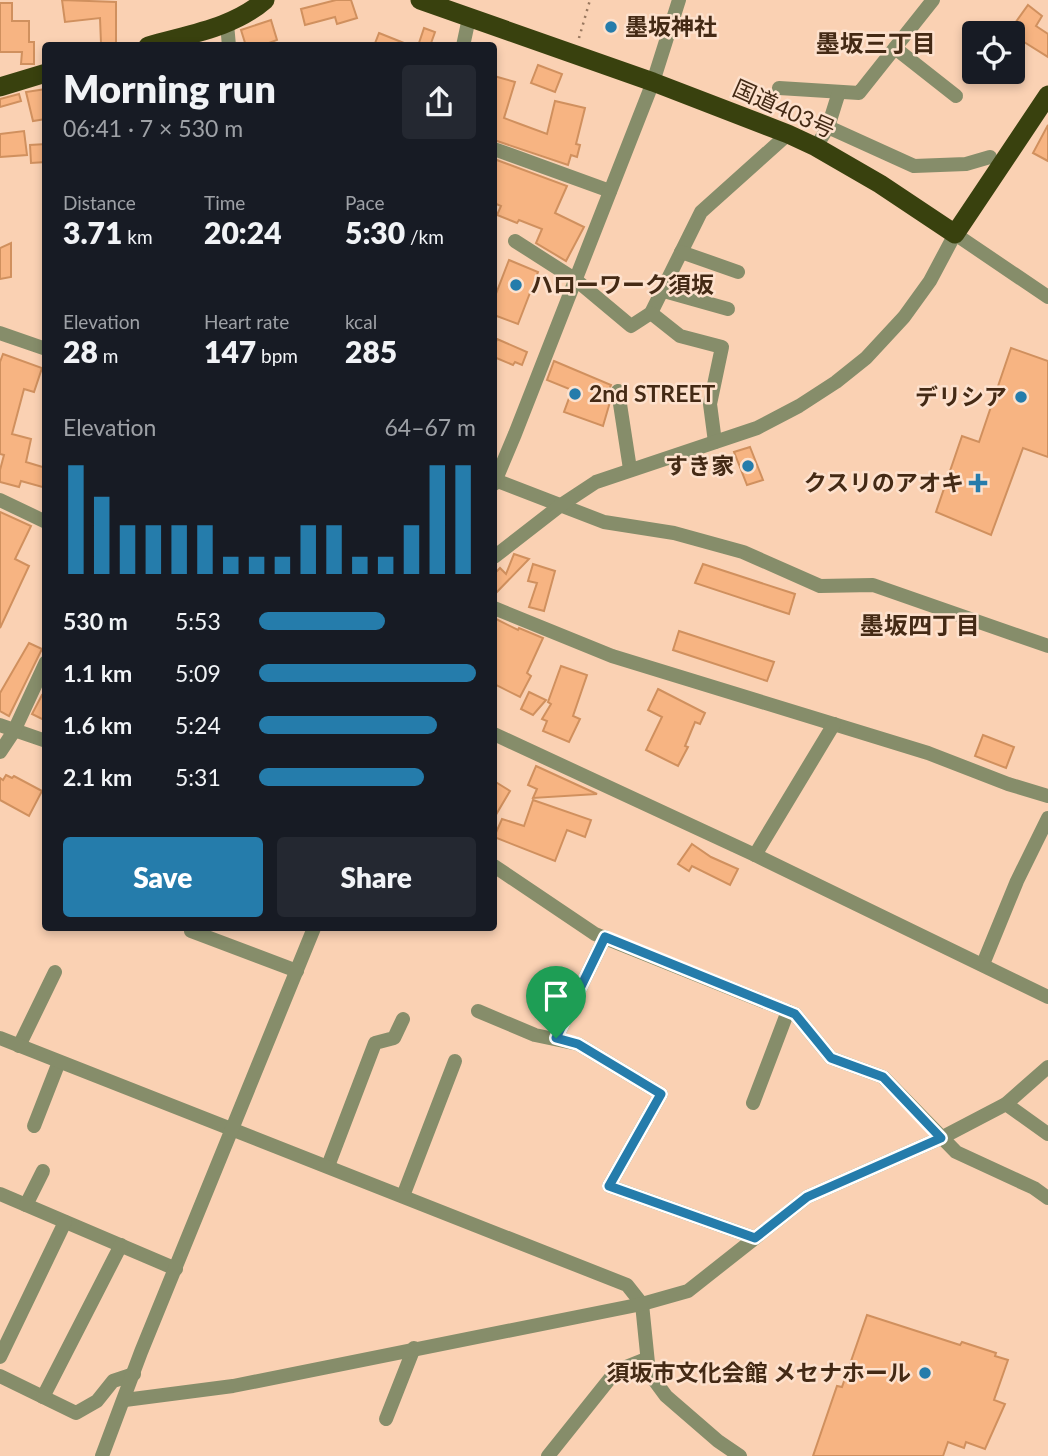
<!DOCTYPE html>
<meta charset="utf-8">
<style>
:root{--surface:#171b24;--page:#242831;--text:#f1f3f6;--muted:#9ea1a6;--accent:#257cab}
body{margin:0;font-family:Lato,"Noto Sans JP",sans-serif;background:var(--page);color:var(--text);height:100vh;display:flex;flex-direction:column;font-size:26px;white-space:nowrap}
*{box-sizing:border-box;margin:0}
p{font-size:23px;color:var(--muted)}
.icon{flex:none;width:38px;height:38px;fill:none;stroke:currentColor;stroke-width:2;stroke-linecap:round;stroke-linejoin:round}
.map{position:relative;flex:1;overflow:hidden}
.panel{position:absolute;left:42px;top:42px;width:455px;height:889px;display:flex;flex-direction:column;background:var(--surface);border-radius:7px;box-shadow:0 4px 10px #0003}
.panel>*{flex:none}
.buttons{position:absolute;left:962px;top:21px;display:grid;gap:14px}
.buttons a{display:grid;place-items:center;width:63px;height:63px;border-radius:7px;background:var(--surface);box-shadow:0 4px 10px #0003;font-size:35px}
.pin{position:absolute;display:grid;place-items:center;width:60px;height:60px;color:#fff;margin:-72px -30px;border-radius:50% 50% 50% 0;rotate:-45deg;box-shadow:0 0 7px #0007}
.pin .icon{rotate:45deg}
.round{display:grid;place-items:center;flex:none;width:74px;height:74px;border-radius:7px;background:var(--page)}
.summary{display:flex;align-items:center;justify-content:space-between;height:119px;padding:0 21px}
h1{font-size:38px;font-weight:800;line-height:52px}
.stats{display:grid;grid-template-columns:repeat(3,1fr);gap:10px;height:119px;padding:7px 21px}
.stats div{display:grid;align-content:center}
.stats b{font-size:30px;font-weight:800}
.stats small{font-size:19px;font-weight:400}
.stats p{font-size:19px}
.chart{height:196px;padding:14px 21px}
.chart p{display:flex;justify-content:space-between}
.chart svg{width:100%;height:126px;margin-top:7px;stroke:var(--accent);stroke-width:6}
.button{display:flex;gap:14px;margin-top:auto;padding:14px 21px}
.button a{flex:1;height:80px;border-radius:7px;background:var(--accent);color:#fff;font-size:28px;font-weight:800;line-height:80px;text-align:center}
.button a+a{background:var(--page);color:var(--text)}
ul{padding:0 21px;list-style:none;font-size:23px}
li{display:grid;grid-template-columns:112px 84px 1fr;align-items:center;height:52px}
li i{height:18px;border-radius:9px;background:var(--accent)}
.map>svg:first-child{display:block}
</style>
<div class="map">
<svg width="1048" height="1456" viewBox="0 0 1048 1456">
<rect width="100%" height="100%" fill="#fad1b3"/>
<g fill="#f7b482" stroke="#d0905e" stroke-width="2">
<path d="M62 0 116 2V45L101 43 100 18 65 22Z"/>
<path d="M336 0H351L357 18 337 24 335 17 305 25 301 9Z"/>
<path d="M0 3H12V21H29V42H34V64H21L22 52H0Z"/>
<path d="M1028 5 1042 16 1036 26 1048 34V57L1024 42 1013 57V33H1008Z"/>
<path d="M271 20 277 40 261 46H246L241 30Z"/>
<path d="M424 28 435 32 430 46H418Z"/>
<path d="M379 33 409 45V46H374Z"/>
<path d="M538 65 562 74 555 92 531 83Z"/>
<path d="M494 76 515 82 504 118 520 124 547 134 555 101 585 108 576 144 580 145 577 157 571 155 568 165 494 140Z"/>
<path d="M46 89V119L33 121 26 92Z"/>
<path d="M19 94 21 101 0 107V99Z"/>
<path d="M1048 125V161L1033 153Z"/>
<path d="M24 131 27 155 0 157V134Z"/>
<path d="M46 144V162L31 163 30 145Z"/>
<path d="M494 159 567 186 555 213 584 227 566 261 536 243 542 229 519 220 517 223 497 215 501 206 494 203Z"/>
<path d="M11 243V277L0 279V248Z"/>
<path d="M509 260 538 272 518 324 494 315V299Z"/>
<path d="M497 339 527 352 522 365 515 362 513 365 494 357V348Z"/>
<path d="M1011 348 1048 361V457L1023 448 991 535 936 512 962 436 979 442Z"/>
<path d="M3 354 42 368 34 392 24 389 12 434 31 439 26 462 46 468V488L21 481 19 487 0 482V470L4 455 0 454V362Z"/>
<path d="M554 361 611 385 608 392 610 402 603 426 564 412 572 390 547 380Z"/>
<path d="M750 447 763 480 747 485 734 452Z"/>
<path d="M0 512 31 526 15 559 29 566 0 628Z"/>
<path d="M514 554 529 559 494 595V574L500 568 506 574Z"/>
<path d="M533 564 555 571 544 611 529 607 537 583 528 581Z"/>
<path d="M703 564 795 594 789 614 695 583Z"/>
<path d="M494 618 518 630 519 628 543 638 527 673 531 676 520 697 494 684Z"/>
<path d="M679 631 774 662 767 681 673 650Z"/>
<path d="M29 643 42 649 9 716 0 711V693Z"/>
<path d="M561 666 587 675 573 716 580 719 569 742 543 731 547 721 542 719 551 704 548 702Z"/>
<path d="M658 689 705 713 700 724 695 722 685 746 688 747 678 766 646 750 662 717 648 710Z"/>
<path d="M529 692 546 700 533 715 521 709Z"/>
<path d="M42 695 46 696V721L32 714Z"/>
<path d="M983 735 1014 747 1006 768 975 756Z"/>
<path d="M536 766 597 794 533 798 537 789 528 785Z"/>
<path d="M6 775 12 778 14 776 42 791 29 816 0 800V778L3 780Z"/>
<path d="M494 781 510 791 494 818Z"/>
<path d="M533 800 591 820 585 837 567 830 555 861 494 837 502 819 524 826Z"/>
<path d="M692 844 711 857 738 869 730 885 692 866 689 871 678 864Z"/>
<path d="M867 1315 960 1345 962 1342 996 1353 995 1356 1008 1360 994 1400 1005 1404 985 1449 966 1442 964 1448 948 1442 943 1456H813L837 1386 842 1387Z"/>
</g>
<g fill="none" stroke-linecap="round" stroke-linejoin="round">
<path stroke="#98775e" stroke-width="2.5" stroke-dasharray="2 5" stroke-linecap="butt" d="M579 38 590 0"/>
<g stroke="#868d6a" stroke-width="14">
<path d="M227 24 229 46"/>
<path d="M463 46 469 18"/>
<path d="M895 48 956 96"/>
<path d="M779 88 859 93 933 0"/>
<path d="M828 127 914 166 966 164 990 157"/>
<path d="M816 147 828 127 839 92"/>
<path d="M494 149 610 191"/>
<path d="M955 234 1048 297"/>
<path d="M515 241 576 280 631 326 651 313 701 212 788 134"/>
<path d="M681 252 738 272"/>
<path d="M664 291 728 309"/>
<path d="M651 313 680 336 722 347 710 404 715 442"/>
<path d="M0 333 46 349"/>
<path d="M618 391 630 469"/>
<path d="M495 480 604 522 674 533 743 552 820 586 873 585 1048 646"/>
<path d="M494 608 612 656 928 753 1008 784 1048 796"/>
<path d="M0 725 46 741"/>
<path d="M0 752 14 731 46 662"/>
<path d="M755 855 834 724"/>
<path d="M494 866 595 934 795 1014 831 1058 883 1077 956 1152 1034 1188 1048 1198"/>
<path d="M191 931 297 971"/>
<path d="M983 964 1017 881 1048 818"/>
<path d="M478 1011 535 1035 578 1044 661 1094 609 1186 755 1238"/>
<path d="M556 1038 605 937"/>
<path d="M19 1046 55 972"/>
<path d="M753 1103 788 1011"/>
<path d="M1006 1104 1048 1134"/>
<path d="M34 1126 59 1062"/>
<path d="M328 1166 375 1043 394 1038 403 1019"/>
<path d="M0 1194 176 1269"/>
<path d="M403 1196 455 1061"/>
<path d="M26 1205 43 1171"/>
<path d="M0 1357 65 1222"/>
<path d="M0 1376 76 1413 97 1401 113 1381 134 1374"/>
<path d="M43 1397 121 1245"/>
<path d="M386 1419 414 1348"/>
<path d="M548 1456 616 1371 646 1359"/>
</g>
<g stroke="#868d6a" stroke-width="14">
<path d="M494 484 515 434 653 82 679 0"/>
<path d="M0 500 46 522"/>
<path d="M494 557 561 505 596 482 757 428 799 406 836 382 866 358 904 317 930 281 955 234"/>
<path d="M494 734 755 855 1048 997"/>
<path d="M0 1038 627 1285 642 1304 649 1373 666 1396 718 1441 740 1456"/>
<path d="M125 1400 233 1386 642 1304 688 1291 807 1197 941 1138 1006 1104 1048 1067"/>
<path d="M102 1456 141 1352 314 928"/>
</g>
<g stroke="#39410e" stroke-width="19">
<path d="M420 0 653 82 788 134 816 147 880 184 955 234 1048 95"/>
<path d="M148 46C189 34 233 28 265 0"/>
<path d="M0 87 46 73"/>
</g>
</g>
<g fill="none" stroke-linecap="round" stroke-linejoin="round">
<defs>
<path id="route" d="M605 937 795 1014 831 1058 883 1077 941 1138 807 1197 755 1238 609 1186 661 1094 578 1044 556 1038Z"/>
</defs>
<use href="#route" stroke="#fff" stroke-width="14"/>
<use href="#route" stroke="#257cab" stroke-width="9"/>
</g>
<g fill="#257cab" stroke="#fde1cd" stroke-width="2.5">
<circle cx="611" cy="27" r="7"/>
<circle cx="516" cy="285" r="7"/>
<circle cx="575" cy="394" r="7"/>
<circle cx="1021" cy="397" r="7"/>
<circle cx="748" cy="466" r="7"/>
<path d="M974.5 472.5h7v7h7v7h-7v7h-7v-7h-7v-7h7z"/>
<circle cx="925" cy="1373" r="7"/>
</g>
<g text-anchor="middle" stroke-width="5" stroke-linejoin="round" paint-order="stroke">
<g font-size="23" font-weight="bold" fill="#442a15" stroke="#fde1cd" text-anchor="end">
<text x="625" y="35" text-anchor="start">墨坂神社</text>
<text x="530" y="293" text-anchor="start">ハローワーク須坂</text>
<text x="589" y="402" text-anchor="start">2nd STREET</text>
<text x="1007" y="405">デリシア</text>
<text x="734" y="474">すき家</text>
<text x="964" y="491">クスリのアオキ</text>
<text x="911" y="1381">須坂市文化会館 メセナホール</text>
</g>
<g font-size="23" fill="#442a15" stroke="#fde1cd">
<text transform="translate(784 109) rotate(24)" y="8">国道403号</text>
</g>
<g font-size="24" font-weight="bold" fill="#442a15" stroke="#fde1cd">
<text x="876" y="52">墨坂三丁目</text>
<text x="920" y="634">墨坂四丁目</text>
</g>
</g>
</svg>
<div class="buttons">
<a><svg class="icon" aria-label="locate" viewBox="0 0 24 24"><circle cx="12" cy="12" r="6"/><path d="M12 2v4M12 18v4M2 12h4M18 12h4"/></svg></a>
</div>
<div class="pin" style="left:556px;top:1038px;background:#1e9e55"><svg class="icon" aria-label="arrive" viewBox="0 0 24 24"><path d="M6 21V4h12l-3 4 3 4H6"/></svg></div>
<section class="panel">
<div class="summary"><div><h1>Morning run</h1><p>06:41 · 7 × 530 m</p></div><a class="round"><svg class="icon" aria-label="share" viewBox="0 0 24 24"><path d="M12 15V3M7 8l5-5 5 5M5 13v7h14v-7"/></svg></a></div>
<div class="stats">
<div><p>Distance</p><b>3.71<small> km</small></b></div>
<div><p>Time</p><b>20:24</b></div>
<div><p>Pace</p><b>5:30<small> /km</small></b></div>
</div>
<div class="stats">
<div><p>Elevation</p><b>28<small> m</small></b></div>
<div><p>Heart rate</p><b>147<small> bpm</small></b></div>
<div><p>kcal</p><b>285</b></div>
</div>
<div class="chart"><p><span>Elevation</span>64–67 m</p>
<svg viewBox="0 0 160 44" preserveAspectRatio="none"><path d="M5 44V6M15 44V17M25 44V27M35 44V27M45 44V27M55 44V27M65 44V38M75 44V38M85 44V38M95 44V27M105 44V27M115 44V38M125 44V38M135 44V27M145 44V6M155 44V6"/></svg>
</div>
<ul>
<li><b>530 m</b>5:53<i style="width:58%"></i></li>
<li><b>1.1 km</b>5:09<i style="width:100%"></i></li>
<li><b>1.6 km</b>5:24<i style="width:82%"></i></li>
<li><b>2.1 km</b>5:31<i style="width:76%"></i></li>
</ul>
<div class="button"><a>Save</a><a>Share</a></div>
</section>
</div>
